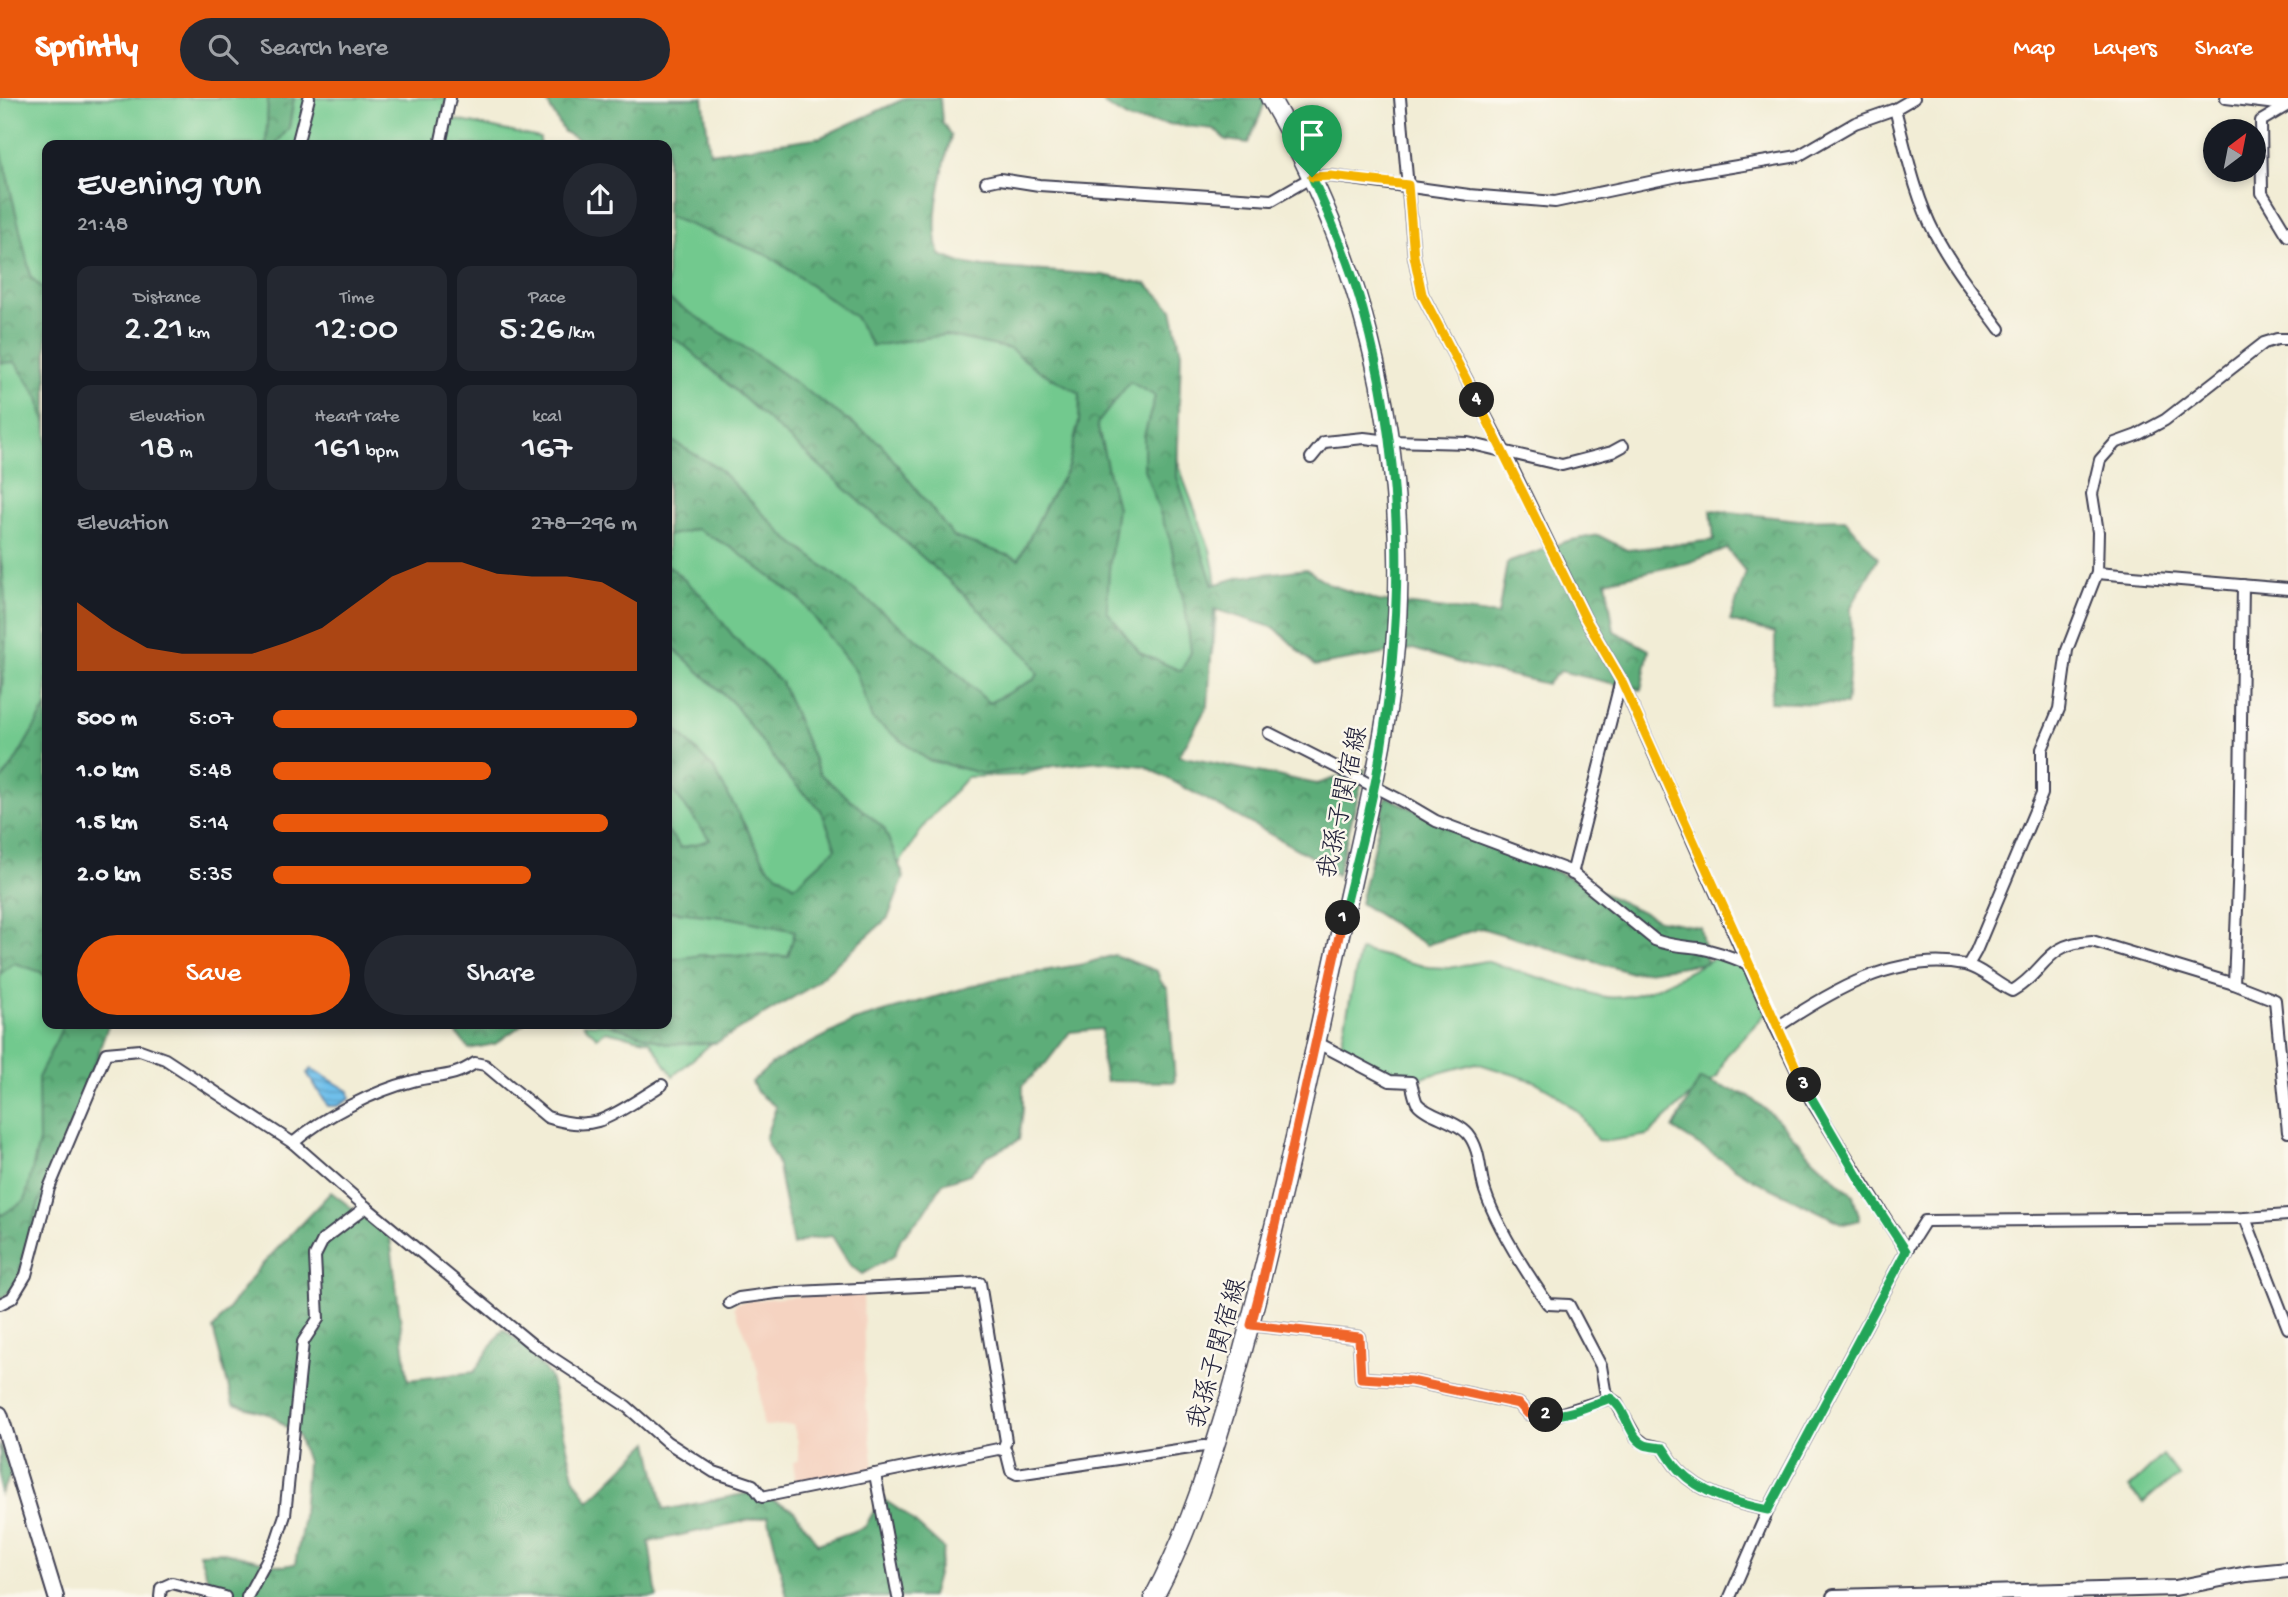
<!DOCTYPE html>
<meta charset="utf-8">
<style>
:root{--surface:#171b24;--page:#242831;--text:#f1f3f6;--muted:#9ea1a6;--accent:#ea580c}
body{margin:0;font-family:"Gochi Hand","Klee One",sans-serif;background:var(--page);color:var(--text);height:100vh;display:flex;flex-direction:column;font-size:26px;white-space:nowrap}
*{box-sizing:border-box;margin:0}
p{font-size:23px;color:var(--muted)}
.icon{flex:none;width:38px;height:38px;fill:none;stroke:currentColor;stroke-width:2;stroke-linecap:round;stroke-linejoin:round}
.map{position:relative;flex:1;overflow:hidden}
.panel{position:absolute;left:42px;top:42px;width:630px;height:889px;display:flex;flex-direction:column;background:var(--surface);border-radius:14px;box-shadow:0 4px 10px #0003}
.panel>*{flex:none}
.needle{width:46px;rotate:32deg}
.controls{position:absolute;left:2203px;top:21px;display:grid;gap:14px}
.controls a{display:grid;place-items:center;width:63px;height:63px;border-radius:50%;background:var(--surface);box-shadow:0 4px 10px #0003;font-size:35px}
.pin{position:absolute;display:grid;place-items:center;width:60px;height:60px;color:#fff;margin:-72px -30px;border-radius:50% 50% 50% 0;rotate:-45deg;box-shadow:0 0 7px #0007}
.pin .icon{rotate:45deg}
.km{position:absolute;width:35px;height:35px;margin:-18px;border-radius:50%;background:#222;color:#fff;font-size:19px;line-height:35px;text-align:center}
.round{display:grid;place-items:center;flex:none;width:74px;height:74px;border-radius:37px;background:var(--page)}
.headline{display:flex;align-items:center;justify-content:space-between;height:119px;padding:0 35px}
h1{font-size:38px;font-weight:600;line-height:52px}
.metrics{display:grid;grid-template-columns:repeat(3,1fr);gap:10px;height:119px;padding:7px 35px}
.metrics div{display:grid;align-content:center;border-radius:14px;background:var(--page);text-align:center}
.metrics b{font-size:35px;font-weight:600}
.metrics small{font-size:19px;font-weight:400}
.metrics p{font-size:19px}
.chart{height:196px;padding:14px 35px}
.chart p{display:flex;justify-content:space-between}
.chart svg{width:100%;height:126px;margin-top:7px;fill:var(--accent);opacity:.7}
.button{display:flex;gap:14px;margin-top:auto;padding:14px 35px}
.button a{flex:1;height:80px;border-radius:42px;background:var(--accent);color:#fff;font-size:28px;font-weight:600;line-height:80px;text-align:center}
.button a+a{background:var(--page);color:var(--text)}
ul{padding:0 35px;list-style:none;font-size:23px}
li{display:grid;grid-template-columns:112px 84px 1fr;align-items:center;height:52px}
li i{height:18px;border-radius:9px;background:var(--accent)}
header{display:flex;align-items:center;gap:42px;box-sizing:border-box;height:98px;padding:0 35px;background:var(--accent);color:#fff}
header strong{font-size:33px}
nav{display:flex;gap:38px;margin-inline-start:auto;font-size:24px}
.search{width:490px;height:63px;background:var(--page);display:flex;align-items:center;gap:18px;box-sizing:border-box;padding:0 24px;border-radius:38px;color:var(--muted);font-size:26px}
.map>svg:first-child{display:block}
</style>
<header>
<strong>Sprintly</strong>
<div class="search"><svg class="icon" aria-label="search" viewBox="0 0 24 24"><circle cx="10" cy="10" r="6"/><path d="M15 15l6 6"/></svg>Search here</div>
<nav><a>Map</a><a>Layers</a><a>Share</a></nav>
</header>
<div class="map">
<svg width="2288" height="1499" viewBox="0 0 2288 1499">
<defs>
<pattern id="forest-crowns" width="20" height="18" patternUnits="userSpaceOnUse" patternTransform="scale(1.75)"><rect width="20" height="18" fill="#5dad79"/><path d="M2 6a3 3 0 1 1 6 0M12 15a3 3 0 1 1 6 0" fill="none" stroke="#4c8c64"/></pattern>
<pattern id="water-rules" width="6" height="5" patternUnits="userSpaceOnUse" patternTransform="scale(1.75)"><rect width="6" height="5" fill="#6fc0eb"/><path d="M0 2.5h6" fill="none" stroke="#5b9cc0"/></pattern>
</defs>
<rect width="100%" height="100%" fill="#fbf7ec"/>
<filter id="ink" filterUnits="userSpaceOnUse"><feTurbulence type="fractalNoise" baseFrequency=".0143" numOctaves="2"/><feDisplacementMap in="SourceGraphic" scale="14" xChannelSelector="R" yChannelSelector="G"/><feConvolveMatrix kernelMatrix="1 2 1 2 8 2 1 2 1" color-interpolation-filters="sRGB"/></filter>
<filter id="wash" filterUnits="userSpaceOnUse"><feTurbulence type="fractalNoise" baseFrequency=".00686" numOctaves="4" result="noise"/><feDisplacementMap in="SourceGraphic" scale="28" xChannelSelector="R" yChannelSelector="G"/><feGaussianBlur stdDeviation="1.57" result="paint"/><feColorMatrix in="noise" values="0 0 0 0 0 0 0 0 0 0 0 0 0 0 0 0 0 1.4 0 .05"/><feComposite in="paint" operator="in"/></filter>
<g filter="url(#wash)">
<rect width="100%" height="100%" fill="#f2edd6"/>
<path fill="#f5d3c1" d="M863 1193 865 1297 874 1371 796 1387 793 1364 798 1363V1344L793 1327 763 1328 758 1274 752 1252 734 1209 737 1205 753 1202Z"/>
<g fill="#72c98e" stroke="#4a7664" stroke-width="2">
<path d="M0 0H447L443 19 540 40V47H47V926H105L100 942V959L19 1181 0 1199Z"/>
<path d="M667 106 1151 270 1184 383 1210 451 1214 472 1217 499 1214 542 1208 578 1066 664 1021 677 967 679 926 725 897 769 748 914 673 978 650 943 606 933 597 939 583 926H667Z"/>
<path d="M1360 852 1428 869 1449 870 1485 863 1600 898C1639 907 1685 874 1720 857L1745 869 1766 915 1726 958 1717 979 1693 995 1648 1037 1609 1043 1597 1042 1579 1015 1553 994 1534 983 1476 965 1417 981 1399 982 1340 951Z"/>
<path d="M2163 1357 2180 1379 2160 1390 2143 1405 2129 1390Z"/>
</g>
<g fill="url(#forest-crowns)" stroke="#40685a" stroke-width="2" fill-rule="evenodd">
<path d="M268 0H294L289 30 275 47H266Z"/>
<path d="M552 0H703L710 55 821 39 906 0H940L942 23 951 38C943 76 928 119 940 157L961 165 984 169 1103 177 1147 186 1172 211 1181 254 1177 379 1213 487 1240 479 1306 471 1331 487 1378 503 1498 517 1507 465 1567 443 1598 437 1627 452 1714 442 1711 412 1799 422 1845 421 1878 460 1851 509 1852 549 1846 607 1770 604 1775 575V535L1730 523 1746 474 1727 451 1687 465 1606 483 1614 533 1649 552 1641 592 1560 573 1547 586 1469 568 1413 551 1315 568 1275 530 1214 511 1208 607 1179 658 1317 686 1365 671 1337 777 1310 758 1145 668 1099 663 984 676 928 662 872 621 856 574 800 501 732 450 697 431 667 438V340L718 370 787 440 939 558 989 605 1035 581 1038 576 1029 560 956 489 684 247 667 237V200L755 256 880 345 954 439 1019 461 1048 403 1067 372 1079 323 1080 295 1041 274 1010 251 945 237 872 248 855 219 769 158 667 118V47H589L564 34 548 6ZM1130 284 1155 298 1144 338V371L1170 442 1186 515 1191 554 1181 573 1140 555 1107 513 1109 472 1117 410 1097 326Z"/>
<path d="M1101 0H1266L1260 18 1248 45 1226 42 1214 31 1130 22 1105 7Z"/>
<path d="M0 47 31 179 47 196V330L39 300 15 264 0 265Z"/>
<path d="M0 457C9 507 7 556 0 606Z"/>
<path d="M667 466 701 497 735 540 781 584 820 676 884 730 904 779 888 820 809 890 716 945 669 946 607 926H667V862L701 857 788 858 795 833 732 820 667 813V732L681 750 710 742 667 685V622L714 671 767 768 795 788 836 750 821 712 787 678 734 606 667 544Z"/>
<path d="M47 608V880L41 874 14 865 0 876V683L11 670Z"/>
<path d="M1386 698 1494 750 1567 778 1659 822 1700 829 1707 865 1632 875 1481 830 1426 847 1360 805Z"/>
<path d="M1114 857 1157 873 1161 884 1168 891 1175 984 1106 983 1101 956 1102 931 1070 934 1046 965 1023 987V1012L1019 1042 987 1058 970 1076 943 1085 924 1115 901 1140 894 1158 862 1176 850 1167 832 1138 808 1141 793 1147 777 1064 765 1041 776 1009 757 994 752 984 774 964 854 923 992 882 1084 866Z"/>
<path d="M64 926H109C100 949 92 973 83 996 58 1059 27 1121 17 1188L0 1202V1115L2 1117 25 1102 39 1043 38 980Z"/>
<path d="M449 926H523L495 946 469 951Z"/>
<path d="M1700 981 1749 998 1777 1021 1813 1060 1853 1097 1860 1122 1844 1126 1754 1082 1673 1031Z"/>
<path d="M331 1094 390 1139 408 1282 474 1274 503 1231 527 1250 550 1279 575 1382 589 1403 649 1344 664 1412 753 1394 793 1411 818 1446 865 1429 881 1400 904 1415 944 1451 931 1499H787L768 1418 649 1444 657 1499H214L199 1455 224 1454 283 1468 295 1466 302 1430 307 1364 298 1338 271 1317 233 1306 213 1231 259 1170Z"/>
<path d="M0 1346 11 1377 0 1396Z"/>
</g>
<path fill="url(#water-rules)" stroke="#487193" stroke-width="2" d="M312 971 349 993 350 1001 338 1008H328L307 975Z"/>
</g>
<g filter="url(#ink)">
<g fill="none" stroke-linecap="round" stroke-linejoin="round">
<defs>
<g id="minor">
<path d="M1400 0 1414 158 1422 196 1505 355 1585 520 1621 582 1776 930 1811 1002 1906 1153 1768 1412 1730 1499"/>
<path d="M2226 0 2285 7"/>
<path d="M2288 7 2261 23 2262 95 2288 138"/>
<path d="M1895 11C1906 52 1915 98 1935 136 1953 170 1977 200 2000 231"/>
<path d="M297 47 309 0"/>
<path d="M440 47 450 0"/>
<path d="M986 84 1000 81 1039 87 1272 102 1312 79 1331 78 1469 97 1555 104 1683 77 1798 58 1855 25 1895 11 1914 0"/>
<path d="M1311 360 1324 344 1364 340 1390 343 1468 345 1562 367 1612 354 1623 348"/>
<path d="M2097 475 2288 491"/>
<path d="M2243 487 2239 761 2234 886 2275 902 2288 1034"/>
<path d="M1269 635 1342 672"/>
<path d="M1402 703 1436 723 1570 773 1655 842C1670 848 1683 848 1699 850 1717 853 1732 859 1748 866"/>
<path d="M1572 776 1621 582"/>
<path d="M1968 867 1976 853 2042 696V651L2059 611 2067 552 2097 475 2098 434 2092 396 2100 362 2115 345 2137 337 2165 322 2264 245 2277 241H2288"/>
<path d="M1776 930C1831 893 1896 854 1965 867 1981 870 1996 886 2012 893 2046 874 2044 845 2092 843L2234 886"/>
<path d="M1316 944 1390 983 1411 984C1413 991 1414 999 1417 1005 1427 1018 1456 1022 1468 1036 1481 1052 1479 1074 1485 1093 1497 1130 1526 1174 1548 1206L1569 1207 1601 1268 1605 1292 1610 1300 1616 1304 1636 1339 1645 1346 1663 1350C1668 1357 1673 1366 1679 1372 1701 1396 1738 1406 1768 1412"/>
<path d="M293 1045C324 1018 374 993 413 983 437 977 454 980 475 965L485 967 547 1019C562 1024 582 1028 598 1023 616 1018 645 997 662 987"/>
<path d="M2245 1120 2288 1230"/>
<path d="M1906 1153 1925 1123 2245 1120 2288 1117"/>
<path d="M729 1205 739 1200 777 1195 980 1185 1006 1343 1003 1351"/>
<path d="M0 1206 12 1200 26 1177 49 1090 106 955 140 952 165 961 293 1045 366 1109 533 1247 626 1308 667 1344 714 1374 753 1387 762 1399 998 1351 1006 1353 1011 1373 1017 1376 1204 1348 1215 1349"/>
<path d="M1251 1227 1359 1239 1361 1280 1411 1283 1519 1306 1528 1316 1556 1317 1610 1300"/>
<path d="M875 1376 898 1499"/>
<path d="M160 1499 161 1490 172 1485 225 1499"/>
<path d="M247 1499 275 1447 285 1417 303 1244 318 1221 315 1158 323 1142 366 1109"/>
</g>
<g id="tertiary">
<path d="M0 1316 56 1499"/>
<path d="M1834 1499 2175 1490 2247 1476 2288 1472"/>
</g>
<path id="primary" d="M1154 1499C1189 1434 1210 1365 1231 1295 1257 1204 1278 1114 1299 1022 1316 948 1331 874 1348 801 1370 702 1395 603 1398 501 1403 324 1359 152 1270 0"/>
</defs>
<use href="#minor" stroke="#414052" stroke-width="14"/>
<use href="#tertiary" stroke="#414052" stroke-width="18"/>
<use href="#primary" stroke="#414052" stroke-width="21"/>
<use href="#minor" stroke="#fff" stroke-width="10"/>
<use href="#tertiary" stroke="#fff" stroke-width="14"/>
<use href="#primary" stroke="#fff" stroke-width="18"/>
<defs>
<path id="minor-bridge" d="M1342 672 1402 703"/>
</defs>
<use href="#minor-bridge" stroke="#414052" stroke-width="14" stroke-linecap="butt"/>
<use href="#minor-bridge" stroke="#fff" stroke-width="10"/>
</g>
</g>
<g fill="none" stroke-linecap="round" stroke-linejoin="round" filter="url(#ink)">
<defs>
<path id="split-1" d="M1312 79C1331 122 1350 166 1363 212 1406 368 1405 518 1377 675 1368 724 1354 772 1343 820"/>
<path id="split-2" d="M1343 820 1263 1181 1251 1227 1359 1239 1361 1280 1411 1283 1519 1306 1528 1316 1546 1317"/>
<path id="split-3" d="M1546 1317C1568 1318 1589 1308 1610 1300 1627 1310 1627 1338 1645 1347 1650 1349 1658 1349 1663 1350 1668 1357 1673 1366 1679 1372 1701 1396 1738 1406 1768 1412L1906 1153 1862 1086 1804 987"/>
<path id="split-4" d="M1477 302 1585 520 1621 582 1804 987"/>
<path id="split-5" d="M1312 79 1331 78 1408 87 1414 158 1422 196 1477 302"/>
</defs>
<use href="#split-1" stroke="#fff" stroke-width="14"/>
<use href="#split-2" stroke="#fff" stroke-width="14"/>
<use href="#split-3" stroke="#fff" stroke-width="14"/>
<use href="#split-4" stroke="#fff" stroke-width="14"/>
<use href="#split-5" stroke="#fff" stroke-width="14"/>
<use href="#split-1" stroke="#22a559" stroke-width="9"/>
<use href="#split-2" stroke="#f0652b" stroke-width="9"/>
<use href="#split-3" stroke="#22a559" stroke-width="9"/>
<use href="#split-4" stroke="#f5b400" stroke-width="9"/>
<use href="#split-5" stroke="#f5b400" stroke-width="9"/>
</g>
<g text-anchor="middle" stroke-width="5" stroke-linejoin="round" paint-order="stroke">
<g font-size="26" fill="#22223b" stroke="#fbf7ec">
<text transform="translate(1341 704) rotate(-78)" y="9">我孫子関宿線</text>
<text transform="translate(1215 1255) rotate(-74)" y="9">我孫子関宿線</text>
</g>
</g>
</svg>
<div class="controls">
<a><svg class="needle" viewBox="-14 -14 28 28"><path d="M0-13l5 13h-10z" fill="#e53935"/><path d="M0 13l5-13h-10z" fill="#9ea1a6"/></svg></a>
</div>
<div class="pin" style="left:1312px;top:79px;background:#1e9e55"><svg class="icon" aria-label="arrive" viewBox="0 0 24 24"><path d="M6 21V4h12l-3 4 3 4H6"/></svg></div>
<b class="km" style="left:1343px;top:820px">1</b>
<b class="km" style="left:1546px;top:1317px">2</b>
<b class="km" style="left:1804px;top:987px">3</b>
<b class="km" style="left:1477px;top:302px">4</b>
<section class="panel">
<div class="headline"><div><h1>Evening run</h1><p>21:48</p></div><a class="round"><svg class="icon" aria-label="share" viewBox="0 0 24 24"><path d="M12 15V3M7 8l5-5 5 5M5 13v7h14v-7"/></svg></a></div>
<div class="metrics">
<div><p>Distance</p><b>2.21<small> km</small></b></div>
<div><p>Time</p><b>12:00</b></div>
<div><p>Pace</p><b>5:26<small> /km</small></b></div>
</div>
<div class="metrics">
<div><p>Elevation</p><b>18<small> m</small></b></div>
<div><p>Heart rate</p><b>161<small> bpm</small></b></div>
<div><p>kcal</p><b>167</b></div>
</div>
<div class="chart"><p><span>Elevation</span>278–296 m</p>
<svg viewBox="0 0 160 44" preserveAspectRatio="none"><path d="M0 44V20L10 29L20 36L30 38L40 38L50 38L60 34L70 29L80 20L90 11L100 6L110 6L120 10L130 11L140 11L150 13L160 20V44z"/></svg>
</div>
<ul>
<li><b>500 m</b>5:07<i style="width:100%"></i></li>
<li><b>1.0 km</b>5:48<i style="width:60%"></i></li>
<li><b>1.5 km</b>5:14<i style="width:92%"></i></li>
<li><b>2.0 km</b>5:35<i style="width:71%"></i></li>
</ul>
<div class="button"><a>Save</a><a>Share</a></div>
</section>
</div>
